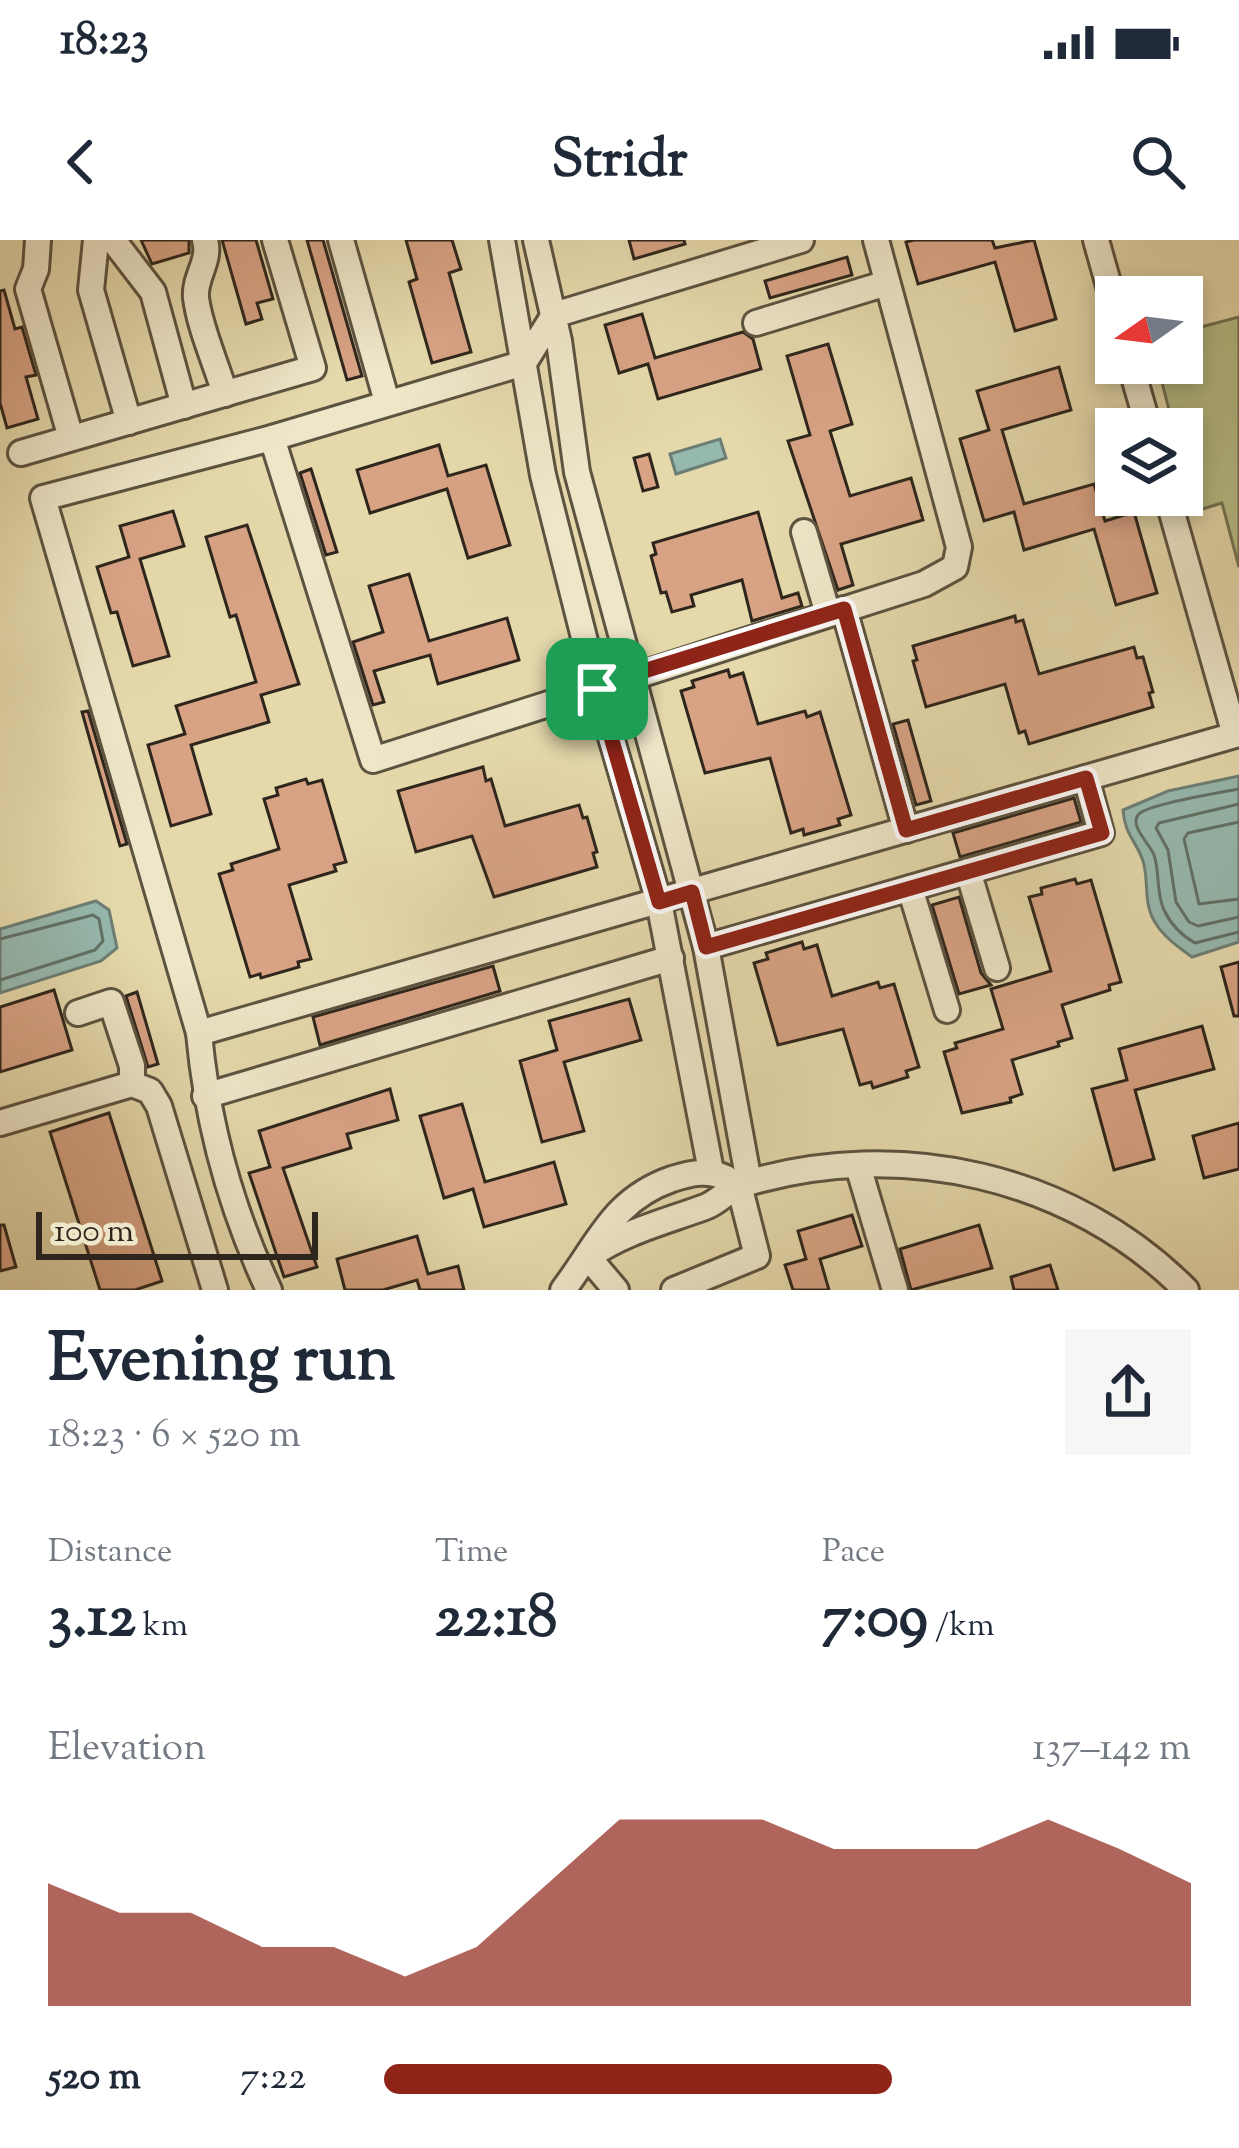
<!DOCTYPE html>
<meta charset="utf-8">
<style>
:root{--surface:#fff;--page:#f6f6f7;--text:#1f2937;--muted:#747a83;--accent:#8f2418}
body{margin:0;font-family:"Sorts Mill Goudy",serif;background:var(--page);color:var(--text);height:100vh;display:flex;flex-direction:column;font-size:45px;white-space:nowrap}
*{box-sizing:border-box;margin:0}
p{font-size:39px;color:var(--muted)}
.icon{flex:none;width:66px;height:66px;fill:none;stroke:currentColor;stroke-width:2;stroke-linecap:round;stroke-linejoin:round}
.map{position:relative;height:1050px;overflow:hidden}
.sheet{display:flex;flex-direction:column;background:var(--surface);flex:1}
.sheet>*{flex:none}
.needle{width:78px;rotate:256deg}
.controls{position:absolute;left:1095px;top:36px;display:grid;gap:24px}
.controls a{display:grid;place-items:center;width:108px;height:108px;border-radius:0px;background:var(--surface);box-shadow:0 6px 18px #0003;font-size:60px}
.scale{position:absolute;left:36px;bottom:30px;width:282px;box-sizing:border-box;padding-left:12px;border:6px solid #2e261c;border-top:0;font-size:33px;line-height:42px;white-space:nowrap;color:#2e261c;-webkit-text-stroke:9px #eee6c9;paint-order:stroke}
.pin{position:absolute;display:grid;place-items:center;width:102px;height:102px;color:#fff;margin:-51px;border-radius:24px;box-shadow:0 6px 18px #0006}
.round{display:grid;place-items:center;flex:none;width:126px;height:126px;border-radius:0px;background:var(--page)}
.summary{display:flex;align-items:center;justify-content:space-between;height:204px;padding:0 48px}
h1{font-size:66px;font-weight:700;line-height:90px}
.stats{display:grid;grid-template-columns:repeat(3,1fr);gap:18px;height:204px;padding:12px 48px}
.stats div{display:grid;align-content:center}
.stats b{font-size:60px;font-weight:700}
.stats small{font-size:33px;font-weight:400}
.stats p{font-size:33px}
.chart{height:336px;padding:24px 48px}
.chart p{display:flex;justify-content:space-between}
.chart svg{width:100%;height:216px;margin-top:12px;fill:var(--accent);opacity:.7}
ul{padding:0 48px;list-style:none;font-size:39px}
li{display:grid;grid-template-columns:192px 144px 1fr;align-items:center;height:90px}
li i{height:30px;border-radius:15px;background:var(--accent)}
.status{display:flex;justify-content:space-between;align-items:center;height:84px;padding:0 60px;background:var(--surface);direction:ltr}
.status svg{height:33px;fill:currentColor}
header{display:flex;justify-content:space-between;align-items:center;height:156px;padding:0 48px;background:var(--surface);font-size:54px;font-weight:700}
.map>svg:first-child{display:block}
</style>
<div class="status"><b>18:23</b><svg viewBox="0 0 49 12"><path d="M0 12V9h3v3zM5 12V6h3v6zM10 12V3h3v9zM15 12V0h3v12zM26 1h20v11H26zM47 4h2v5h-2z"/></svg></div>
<header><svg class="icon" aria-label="back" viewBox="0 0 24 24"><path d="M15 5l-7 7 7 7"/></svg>Stridr<svg class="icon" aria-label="search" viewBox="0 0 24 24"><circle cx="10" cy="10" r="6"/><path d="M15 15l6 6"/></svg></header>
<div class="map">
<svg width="1239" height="1050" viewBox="0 0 1239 1050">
<rect width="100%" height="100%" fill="#e5d9ac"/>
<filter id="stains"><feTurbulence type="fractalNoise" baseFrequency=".00167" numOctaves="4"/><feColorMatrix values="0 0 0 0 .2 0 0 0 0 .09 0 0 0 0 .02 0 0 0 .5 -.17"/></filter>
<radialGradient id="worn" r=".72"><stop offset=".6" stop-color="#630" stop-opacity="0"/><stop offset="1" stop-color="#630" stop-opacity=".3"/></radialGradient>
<path fill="#b7bf88" stroke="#727252" stroke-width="3" d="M1239 77V327L1222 263 1196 271 1182 218V189H1174L1157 123H1182V92Z"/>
<g fill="#96b9af" stroke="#6c7e74" stroke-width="3">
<path d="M720 199 726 218 676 234 670 214Z"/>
<path d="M1239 536V702L1192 717C1175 705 1154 690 1149 668 1145 653 1148 637 1143 621 1136 600 1125 596 1123 570L1168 551Z"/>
<path d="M96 661 109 670 117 708 101 721 0 753V689Z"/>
</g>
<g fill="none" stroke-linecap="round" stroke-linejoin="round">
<g stroke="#627066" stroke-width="3">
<path d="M1239 549C1222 552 1148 564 1139 574 1128 585 1150 604 1154 615 1160 632 1156 654 1164 670 1171 685 1181 695 1195 703L1239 692"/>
<path d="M1239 564 1159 583 1156 588 1168 610 1176 662 1189 682 1198 686 1239 677"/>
<path d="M1239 582 1188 593 1184 599 1199 664 1239 659"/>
<path d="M0 699 93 675 99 679 103 701 95 710 0 740"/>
</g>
</g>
<g fill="#d8a385" stroke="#2e261c" stroke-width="3">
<path d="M141 0H189V13L152 24Z"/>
<path d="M222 0H256L273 59 257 63 262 79 246 84Z"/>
<path d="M307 0H323L362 136 347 140Z"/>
<path d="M406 0H452L461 29 449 33 471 112 432 123 409 42 417 39Z"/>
<path d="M629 0H684L685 4 634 19Z"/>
<path d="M914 0H992L995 8 1034 0 1056 79 1015 91 995 22 918 44 906 2Z"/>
<path d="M847 17 852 35 770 58 765 41Z"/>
<path d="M4 50 15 89 22 87 36 135 26 137 38 179 7 188 0 163V51Z"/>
<path d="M642 74 655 118 743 92 753 99 761 129 658 159 648 124 619 133 605 85Z"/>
<path d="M828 104 852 184 830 191 850 256 911 238 923 280 841 304 853 345 838 350 788 201 810 195 787 116Z"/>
<path d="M1059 127 1071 170 1002 190 1024 264 1094 244 1105 281 1134 272 1157 353 1116 365 1094 289 1024 310 1014 272 984 281 960 199 989 190 977 151Z"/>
<path d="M439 205 448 236 486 225 510 305 468 318 447 249 370 273 357 230Z"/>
<path d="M649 214 658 247 643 251 634 218Z"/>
<path d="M311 229 337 312 326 315 300 233Z"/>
<path d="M173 271 184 306 140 319 169 416 133 426 117 372 111 373 97 327 129 317 120 286Z"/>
<path d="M758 272 782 358 798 353 802 366 752 381 742 340 691 355 694 366 672 372 666 352 661 353 651 316 656 314 653 303Z"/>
<path d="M247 285 299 444 261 455 269 482 191 505 211 574 171 586 148 505 185 494 176 466 256 442 236 375 230 377 206 297Z"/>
<path d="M409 334 429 401 507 378 519 420 438 444 430 415 374 431 384 462 373 465 353 402 383 392 369 346Z"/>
<path d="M1015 376 1016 382 1023 380 1039 434 1134 407 1137 418 1143 417 1153 452 1149 453 1153 467 1029 504 1025 491 1019 493 1005 444 926 467 913 421 917 420 913 406Z"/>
<path d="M728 430 730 437 743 433 758 484 805 471 807 477 820 472 851 575 838 579 840 585 804 595 803 589 791 593 770 518 705 533 681 451 694 447 692 441Z"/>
<path d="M88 471 127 604 120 606 82 472Z"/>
<path d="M908 480 931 561 916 565 893 484Z"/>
<path d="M483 527 486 541 491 539 505 586 579 565 583 578 587 577 597 612 593 613 597 627 494 657 472 596 416 612 398 551Z"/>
<path d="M306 539 308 544 322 540 346 622 334 625 336 631 289 645 311 719 298 722 299 727 261 738 260 734 250 737 219 634 233 630 231 624 279 609 264 559 278 555 276 548Z"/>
<path d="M1074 558 1081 582 960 617 953 593Z"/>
<path d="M1075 639 1077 644 1091 640 1121 742 1109 745 1110 750 1062 765 1072 798 1058 802 1059 806 1012 820 1022 854 1010 858 1011 862 962 873 944 812 957 808 955 803 1003 789 991 749 1051 731 1029 657 1042 654 1041 648Z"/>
<path d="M959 657 981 733 991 745 959 754 932 665Z"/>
<path d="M802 702 804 709 817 705 832 756 878 742 880 748 894 744 919 827 906 831 908 837 873 848 871 842 860 845 843 789 778 805 754 723 768 719 766 713Z"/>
<path d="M1239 722V776H1234L1221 727Z"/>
<path d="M493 726 500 751 320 805 313 777Z"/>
<path d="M54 750 72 810 0 832V767Z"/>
<path d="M137 752 158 824 148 827 126 756Z"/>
<path d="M629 759 641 800 564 822 584 891 542 902 520 821 557 810 549 781Z"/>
<path d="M1202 786 1214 829 1135 850 1154 919 1114 930 1092 849 1127 840 1119 809Z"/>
<path d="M390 849 398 880 347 894 351 908 283 928 317 1027 284 1037 249 933 270 927 259 891Z"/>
<path d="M462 864 485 942 554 922 566 964 484 987 473 949 444 958 420 876Z"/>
<path d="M109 873 162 1041 135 1050H100L50 892Z"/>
<path d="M1239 883V929L1204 938 1193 896Z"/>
<path d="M852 975 862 1006 820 1019 829 1050H793L785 1025 806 1019 798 991Z"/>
<path d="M0 985H4L16 1027 0 1031Z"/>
<path d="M979 985 992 1028 911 1050 900 1009Z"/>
<path d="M417 996 428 1034 458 1026 464 1050H420L417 1040 383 1050H345L337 1019Z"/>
<path d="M1050 1025 1058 1050H1014L1011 1037Z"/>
</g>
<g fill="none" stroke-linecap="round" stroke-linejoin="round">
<defs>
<g id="minor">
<path d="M38 0 36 29 28 49 71 198"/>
<path d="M96 0 91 50 129 182"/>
<path d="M113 0 153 52 184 166"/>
<path d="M205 0C211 22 194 36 196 58 200 89 216 123 225 154"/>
<path d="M341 0 387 162"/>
<path d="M502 0 543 235 597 449 659 662 711 931"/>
<path d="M536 0 559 101 577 232 706 707 749 942"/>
<path d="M1096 0 1116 71"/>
<path d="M756 83 887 43"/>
<path d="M1130 123 1149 189"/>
<path d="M272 198 373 520 924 344 955 327 959 307 876 0"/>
<path d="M21 213 313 128 275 0"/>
<path d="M804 292 828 374"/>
<path d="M844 369 906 590"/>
<path d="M968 631 997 728"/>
<path d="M910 648 947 770"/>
<path d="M706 707 1101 593 1086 538"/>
<path d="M78 773 111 762 132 826V844"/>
<path d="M199 793 1235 495 1167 255"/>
<path d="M205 856 671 718"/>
<path d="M0 883 132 844 150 851 159 866 215 1050"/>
<path d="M858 926 895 1050"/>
<path d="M588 1017C623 992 664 982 705 967 719 962 729 948 744 944 899 897 1072 935 1186 1050"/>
<path d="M588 1017 616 1050"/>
<path d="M269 1050C231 969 207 882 199 793L43 258 272 198 524 123 554 75 801 0"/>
<path d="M563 1050C599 1003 612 960 672 939 691 933 708 929 726 938"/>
<path d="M674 1050 757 1016 739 945"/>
</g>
</defs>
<use href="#minor" stroke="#5c5340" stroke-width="30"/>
<use href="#minor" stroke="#eee6c9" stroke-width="24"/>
</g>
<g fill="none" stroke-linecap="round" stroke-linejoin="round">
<defs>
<path id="route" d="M844 369 906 590 1086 538 1102 593 706 707 692 652 659 662 597 449 631 435Z"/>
</defs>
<use href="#route" stroke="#fff" stroke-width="24"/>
<use href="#route" stroke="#8f2418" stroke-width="15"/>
</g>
<rect width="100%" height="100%" filter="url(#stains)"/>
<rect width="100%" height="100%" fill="url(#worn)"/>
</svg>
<div class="controls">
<a><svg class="needle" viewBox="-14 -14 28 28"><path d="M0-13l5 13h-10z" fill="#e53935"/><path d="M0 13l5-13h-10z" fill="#747a83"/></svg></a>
<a><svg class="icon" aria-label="layers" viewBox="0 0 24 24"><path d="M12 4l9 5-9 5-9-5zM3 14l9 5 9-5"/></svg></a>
</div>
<div class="scale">100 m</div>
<div class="pin" style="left:597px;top:449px;background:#1e9e55"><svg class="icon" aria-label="arrive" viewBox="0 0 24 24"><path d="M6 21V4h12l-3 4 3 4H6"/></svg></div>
</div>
<section class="sheet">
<div class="summary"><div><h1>Evening run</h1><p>18:23 · 6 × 520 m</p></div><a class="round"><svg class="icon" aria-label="share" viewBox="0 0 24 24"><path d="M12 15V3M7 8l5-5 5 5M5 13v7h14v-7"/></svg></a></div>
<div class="stats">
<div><p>Distance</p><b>3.12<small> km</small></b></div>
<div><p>Time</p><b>22:18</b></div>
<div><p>Pace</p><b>7:09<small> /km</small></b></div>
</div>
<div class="chart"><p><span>Elevation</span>137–142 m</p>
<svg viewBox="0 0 160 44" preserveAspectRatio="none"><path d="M0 44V19L10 25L20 25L30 32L40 32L50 38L60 32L70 19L80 6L90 6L100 6L110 12L120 12L130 12L140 6L150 12L160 19V44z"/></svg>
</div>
<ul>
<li><b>520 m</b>7:22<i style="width:63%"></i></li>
</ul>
</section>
